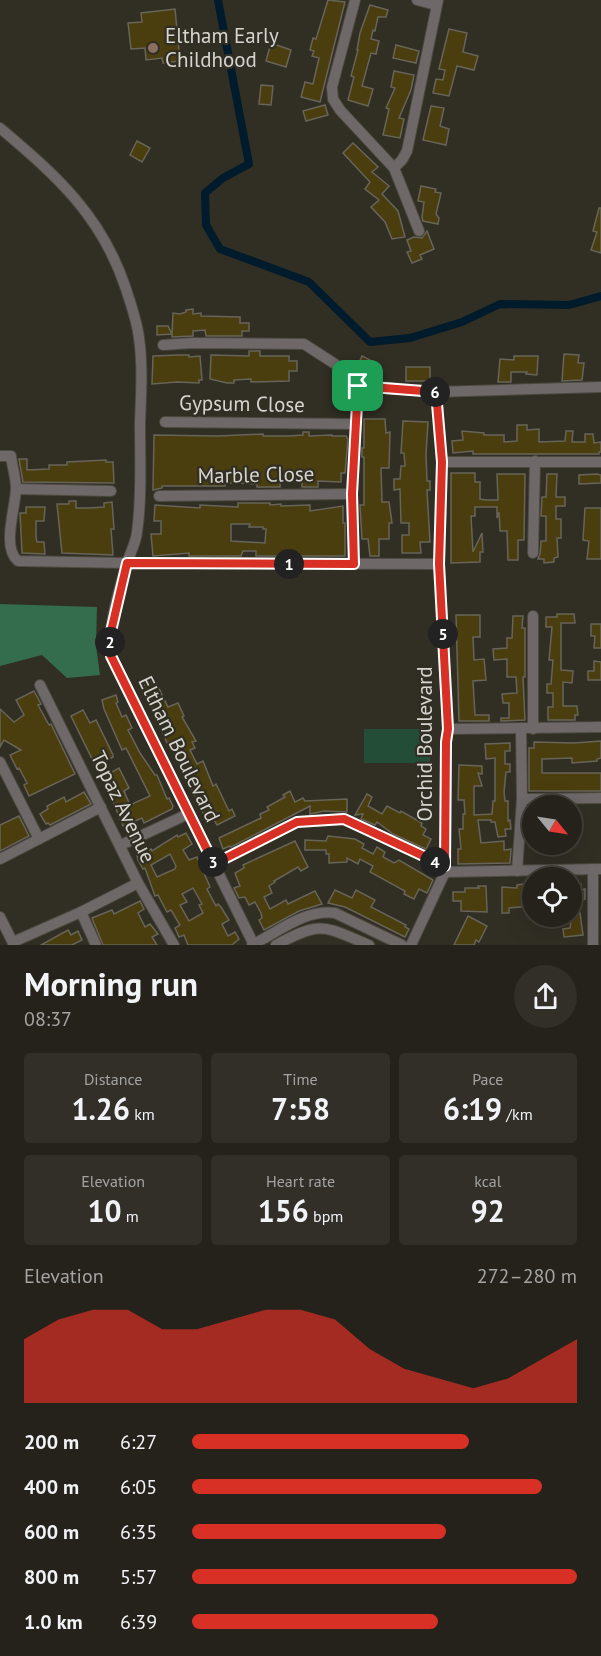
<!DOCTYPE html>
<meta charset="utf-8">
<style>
:root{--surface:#25221b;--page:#312f28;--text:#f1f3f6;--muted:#a3a4a3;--line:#423f3a;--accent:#d93025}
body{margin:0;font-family:"PT Sans",sans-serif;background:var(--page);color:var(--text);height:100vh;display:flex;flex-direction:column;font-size:22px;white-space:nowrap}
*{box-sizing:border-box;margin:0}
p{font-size:20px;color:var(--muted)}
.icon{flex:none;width:33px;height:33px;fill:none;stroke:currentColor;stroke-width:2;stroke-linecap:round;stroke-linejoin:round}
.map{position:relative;height:945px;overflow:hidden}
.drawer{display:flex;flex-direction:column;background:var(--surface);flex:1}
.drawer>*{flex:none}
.needle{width:39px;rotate:120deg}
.controls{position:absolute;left:522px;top:795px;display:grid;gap:12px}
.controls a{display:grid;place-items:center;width:60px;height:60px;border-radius:50%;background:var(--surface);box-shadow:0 6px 24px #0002,0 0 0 2px var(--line);font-size:30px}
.pin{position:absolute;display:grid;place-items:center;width:51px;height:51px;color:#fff;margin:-26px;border-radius:12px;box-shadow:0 3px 9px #0006}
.km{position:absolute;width:30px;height:30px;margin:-15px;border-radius:50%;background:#222;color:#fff;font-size:16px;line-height:30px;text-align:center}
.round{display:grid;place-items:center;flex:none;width:63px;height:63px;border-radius:32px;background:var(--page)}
.overview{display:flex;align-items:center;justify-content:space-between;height:102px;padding:0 24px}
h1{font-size:33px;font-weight:800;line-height:45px}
.metrics{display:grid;grid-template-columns:repeat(3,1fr);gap:9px;height:102px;padding:6px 24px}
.metrics div{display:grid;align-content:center;border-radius:6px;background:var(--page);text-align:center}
.metrics b{font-size:30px;font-weight:800}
.metrics small{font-size:16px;font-weight:400}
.metrics p{font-size:16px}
.chart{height:168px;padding:12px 24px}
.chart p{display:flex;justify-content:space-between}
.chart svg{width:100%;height:108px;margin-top:6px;fill:var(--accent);opacity:.7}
ul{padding:0 24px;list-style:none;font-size:20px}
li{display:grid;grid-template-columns:96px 72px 1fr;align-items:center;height:45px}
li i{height:15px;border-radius:8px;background:var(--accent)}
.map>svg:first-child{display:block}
</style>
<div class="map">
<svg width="601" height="945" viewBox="0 0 601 945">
<rect width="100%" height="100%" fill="#312e24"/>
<rect fill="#234d36" x="364" y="729" width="66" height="34"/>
<path fill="#336d4d" d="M0 604 97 607 96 646 100 675 67 678 42 655 0 666Z"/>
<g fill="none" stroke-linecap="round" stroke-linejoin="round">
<path stroke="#001b2b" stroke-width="8" d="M218 0 249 164 223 178 205 193 206 225 220 249 309 282 370 342 410 338 462 322 500 304 569 305 601 296"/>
</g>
<g fill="#4a3d0e" stroke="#676459" stroke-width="1.5" fill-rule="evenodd">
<path d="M328 0 345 2 320 102 301 97 305 82 313 84 319 58 312 56 314 51 310 50 313 38 316 39Z"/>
<path d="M370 5 388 10 386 17H378L375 31 373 30 371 39 379 41 376 54 371 53 362 86 373 89 368 106 348 100 354 77 351 76 358 50H357L360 33Z"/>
<path d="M175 9 180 61 163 63 162 58 146 60 145 48 131 49 128 23 142 22 141 13Z"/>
<path d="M449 29 467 33 463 52 478 56 474 70 457 66 449 96 433 93 436 79 443 80 445 70 439 69Z"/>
<path d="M271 43 291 50 286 67 266 61Z"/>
<path d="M396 45 419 51 416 63 393 58Z"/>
<path d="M394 71 414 75 411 90 399 118 404 119 400 138 383 135 389 109 386 108 395 88 391 87Z"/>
<path d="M261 85 273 86 271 105 259 104Z"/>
<path d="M325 105 328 115 306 121 303 111Z"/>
<path d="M431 106 444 108 440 126 449 129 446 145 423 140Z"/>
<path d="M137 141 150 148 142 162 130 155Z"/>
<path d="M353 143 378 167 372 172 389 186 382 194 398 211 405 237 392 239 385 222 371 207 379 200 365 189 370 182 343 153Z"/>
<path d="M421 186 436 189 435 192 441 193 436 214 439 218 438 224 423 221 422 217 424 202 418 201Z"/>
<path d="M599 208H601V253L591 250 597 232 593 231Z"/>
<path d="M427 231 434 249 420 255 422 259 412 263 407 252 411 251 407 240 414 237 422 238Z"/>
<path d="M193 309V314L201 313V316L240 317V323H249V331H242V336H206L205 330 193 331V336L172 337V334L157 335V326H168L172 334 173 313 180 314 186 312V310Z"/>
<path d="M249 351H260V356H289V361H297V371H289V381L251 382V379L234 380V383H227L210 379 211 355 249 356Z"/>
<path d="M564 354 579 355 578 363H584L582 380 562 381Z"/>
<path d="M179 355H189V357L200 356 202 380H199V383L177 382 152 384 153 356Z"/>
<path d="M362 356 378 364 374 373 358 365Z"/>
<path d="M514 356H538L537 375 526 374 527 372H511V382H498L500 359 514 360Z"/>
<rect x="406" y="367" width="24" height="14"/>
<path d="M364 419H385L386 433 390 432 389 468H381L382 502H389L392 523H389V539H379V556H370L368 539H362L360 505H364V457H362V448H364Z"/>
<path d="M403 421 428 422 426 454 427 481H430V490H427L430 542H420L421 553H402V535H409V523H401L400 489 394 490V479H400L401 466H405L404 453H401Z"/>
<path d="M517 425H527V430L539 429V442L565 441 566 431H573L572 442H585V434H593L594 443 601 442V452H599V454H473V451L453 453 452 441 463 440 462 431 484 433V435H504V442L517 441Z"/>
<path d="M303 432H309V436L332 435V436H346L348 439 345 473H341V482L318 481V487H302V481H288L280 482V487H257V484L241 483H225V486H162V488L153 490 154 435 218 436 263 434V436H289L303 435Z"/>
<path d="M19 459H27V470L49 469V465H67V462L106 460V462H113L114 483 23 482Z"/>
<path d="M451 473H475V482H480V499L486 500H498L497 474H525L524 540H518V560H508L507 531H500L499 512 497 518V507H475V516H471L473 552 482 533 483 552H480V562L451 563Z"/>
<path d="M547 474H557L556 497H565V506H556V519H561V538H557L558 557 554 558V562L544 563V559H538L540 554 541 541H546V516H541L542 497H546Z"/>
<path d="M597 474 601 475V483L579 484V475Z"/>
<path d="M69 501H76V508H89L104 507V503L112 502 114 529H111L113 555 62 553 57 504H69Z"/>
<path d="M238 503H270V505L281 504V506L310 505V511L343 506V523H345V556H256V551H243L241 556H189V553L153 556 151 534H161V521H154L155 505 200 508V505L238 507ZM231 524H250L249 527H263V529H266L265 543 231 541Z"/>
<path d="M26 507H45L44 521H36V538L37 542H44L45 554 22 553 20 513H26Z"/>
<path d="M585 508H601V559H587L589 541 583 540Z"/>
<path d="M557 614H574L575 623H561V670L573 671 572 683 563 682V706H577L578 715H575V720H548V707H553V693H547V684H551L553 660H549L552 627H546V617H557Z"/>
<path d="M456 615H480V637H473L474 660 484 659 486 680 473 681 475 715H489V721H459Z"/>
<path d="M513 616H523L522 628H525V677H523L525 720 501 721V718H509V703H503L502 694 517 693 516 677H507V659L494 660 493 649 507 648V638H512Z"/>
<path d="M591 624H601V648H594L595 636H591Z"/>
<path d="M594 661 601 662V680H588V671H594Z"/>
<path d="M155 680 168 707 178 703 184 716 182 717 196 741 192 742 195 748 190 750 197 764 203 761 213 786 216 784 229 811 232 809 235 816 217 825 213 818 207 821 169 742 167 743 143 686Z"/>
<path d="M34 691 41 704 38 705 49 725 51 724 75 774 29 796 24 785 27 783 19 768 17 769 10 755 21 750 4 740 0 747V709L14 722 24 715 16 700Z"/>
<path d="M116 695 118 702 116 703 122 717 126 715 132 728 128 730 140 753 155 775H157L167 799 169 798 173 806 172 809 144 823 142 818 123 826 103 777 119 768 129 788 124 791 130 805 150 796 126 748 122 750 104 709 102 700Z"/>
<path d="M83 710 90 723 96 720 113 755V757L102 763 105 771 99 773 71 716Z"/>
<path d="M601 741V758L597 759V761L572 763V758L542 759V773H601V791H529V748H534V742L574 743Z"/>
<path d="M510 743V751H505V764H510V772H506L504 792 505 801H508V821L510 820 511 829H505L506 836 498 837 495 822H491V820H478L481 843 504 841V850L511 849 510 863 458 864V849H461L459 829H463V814H465L464 800H458L459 765 482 766V774L478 773 482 786H474V815L492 814 493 801H495V758L486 759 485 744Z"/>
<path d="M290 791 295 802 303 798 305 801 347 799V812L324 811 310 814V806L231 847 230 846 223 849 219 838 261 818 260 814 269 810 267 807 285 797 283 795Z"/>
<path d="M84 792 91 804 50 825 48 823 46 824 40 814 48 809 47 806 64 797 66 802Z"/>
<path d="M367 794 372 797 368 806 382 814 387 806 400 813 401 811 422 823 421 826 426 829 423 835 431 839 426 849 393 834 377 822 375 825 361 819 363 814 355 815Z"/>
<path d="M19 816 29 836 0 851V825Z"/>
<path d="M186 833 192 844 183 850 189 860 197 857 210 887 207 889 216 906 218 904 221 907 229 920 222 924 228 936 235 932 239 939 232 945H188L184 935 179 937 175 928 180 925 171 910 167 912 158 895 155 896 145 868 143 869 138 860 137 855 151 849 152 851 177 835 178 837ZM170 854 176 866 175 869 157 877 151 865ZM193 888 202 904 199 905 203 913 189 921 180 905 187 902 182 894Z"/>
<path d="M328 836 355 839 364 844 362 848 373 854 377 847 385 852 383 857 394 863 399 860 433 880 427 893 419 889 414 899 404 894 405 891 370 872 373 866 360 859 358 864 347 858V862L329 863V854H326V850H305V840L326 841Z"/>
<path d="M295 841 308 867 301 871 298 867 274 881 275 882 269 886 272 893 264 897 270 909 286 900 288 904 315 891 322 904 299 911 264 930 259 920 262 918 261 913 255 902 249 905 245 897 239 898 234 888 240 886 235 873 244 868 243 865Z"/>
<path d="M524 884 525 891H532V906L509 908V913H502V887L517 888V885Z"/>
<path d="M581 884V890L585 889V899L572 900V885Z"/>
<path d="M478 886H486L487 912 461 911V901H453V892H465V888H479Z"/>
<path d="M335 890 352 898 356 890 375 900 371 907 406 925 405 927 409 929 405 937 345 907 328 903Z"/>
<path d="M140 901 144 909 138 913 145 927 150 924 158 934 152 937 157 945H103L92 918 112 910 114 914Z"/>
<path d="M580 913 583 935 564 937 563 929 570 928 572 914Z"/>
<path d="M468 916 487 926 479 942 476 940 474 945H454Z"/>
<path d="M68 930 71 935 78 931 82 940 72 945H41Z"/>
</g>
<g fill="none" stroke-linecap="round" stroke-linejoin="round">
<defs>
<g id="minor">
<path d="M355 0 332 87 333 99 340 110 394 168 419 231"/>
<path d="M417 0 436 5"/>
<path d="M0 128C57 176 102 216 126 289 131 305 137 321 139 338 143 366 141 395 140 424 140 459 142 497 137 532 136 543 130 553 127 563 119 590 107 628 111 656L254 945"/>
<path d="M394 168 402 160 407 151 438 0"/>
<path d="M163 345 192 343 304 344 335 364 358 385 436 392 601 387"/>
<path d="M165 422 355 424"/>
<path d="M0 456H11C12 466 16 478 16 488 16 507 1 547 18 561L127 563 439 564"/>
<path d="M442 462H601"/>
<path d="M16 489 111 491"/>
<path d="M159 496 352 494"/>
<path d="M533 553 535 461"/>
<path d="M354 564 352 494 358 385"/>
<path d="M533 616V729"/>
<path d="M40 685 138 883 174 945"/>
<path d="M448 729 601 727"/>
<path d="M0 762 39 839"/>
<path d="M522 799 601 798"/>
<path d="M121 845 188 814"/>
<path d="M0 859 101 807"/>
<path d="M214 864 297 822 344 819 445 866"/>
<path d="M517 871 522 799 521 729"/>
<path d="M445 872 601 869"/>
<path d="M81 912 96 945"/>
<path d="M0 917 14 945"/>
<path d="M13 942 81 912 138 883"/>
<path d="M252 945C278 932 305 909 335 913L402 945"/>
<path d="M276 945C322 920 323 926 369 945"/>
<path d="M411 945 445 872 446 743 448 729 439 564 442 462 436 392"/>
<path d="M593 945V869"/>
</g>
</defs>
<use href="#minor" stroke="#4c493f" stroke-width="12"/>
<use href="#minor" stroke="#6e6868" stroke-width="10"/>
</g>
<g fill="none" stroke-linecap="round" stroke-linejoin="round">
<defs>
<path id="route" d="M358 386 436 392 442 462 439 564 448 729 446 742 445 866 344 819 297 822 214 864 111 656 109 640 127 563 354 564 352 494Z"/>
</defs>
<use href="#route" stroke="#fff" stroke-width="12"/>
<use href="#route" stroke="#d93025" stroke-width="8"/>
</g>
<circle fill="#8d6e63" stroke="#312e24" stroke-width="2" cx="153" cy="48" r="6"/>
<g text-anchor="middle" stroke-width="4.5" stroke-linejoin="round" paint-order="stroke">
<g font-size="21" fill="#d7d5cf" stroke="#312e24" text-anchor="start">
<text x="165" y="43">Eltham Early<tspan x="165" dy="24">Childhood</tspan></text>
</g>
<g font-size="21" fill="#d7d5cf" stroke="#312e24">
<text transform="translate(242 404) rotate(1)" y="7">Gypsum Close</text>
<text transform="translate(256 475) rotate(-1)" y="7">Marble Close</text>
<text transform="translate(425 744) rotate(-90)" y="7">Orchid Boulevard</text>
<text transform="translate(179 749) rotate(64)" y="7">Eltham Boulevard</text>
<text transform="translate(123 807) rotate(64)" y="7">Topaz Avenue</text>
</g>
</g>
</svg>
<div class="controls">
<a><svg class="needle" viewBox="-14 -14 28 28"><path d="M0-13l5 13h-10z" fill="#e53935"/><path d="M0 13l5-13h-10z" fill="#a3a4a3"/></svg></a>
<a><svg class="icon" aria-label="locate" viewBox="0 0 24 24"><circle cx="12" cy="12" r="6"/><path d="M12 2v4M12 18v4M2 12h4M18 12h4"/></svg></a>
</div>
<div class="pin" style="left:358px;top:386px;background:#1e9e55"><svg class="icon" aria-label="arrive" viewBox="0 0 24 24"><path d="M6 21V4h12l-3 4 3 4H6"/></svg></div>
<b class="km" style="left:289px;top:564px">1</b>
<b class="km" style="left:110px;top:642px">2</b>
<b class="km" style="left:213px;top:862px">3</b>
<b class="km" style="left:435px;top:862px">4</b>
<b class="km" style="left:443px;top:634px">5</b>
<b class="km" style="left:435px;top:392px">6</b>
</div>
<section class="drawer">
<div class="overview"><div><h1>Morning run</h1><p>08:37</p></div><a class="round"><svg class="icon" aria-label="share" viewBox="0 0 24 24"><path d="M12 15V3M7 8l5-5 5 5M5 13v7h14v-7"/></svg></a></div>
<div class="metrics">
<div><p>Distance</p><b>1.26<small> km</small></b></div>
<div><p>Time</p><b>7:58</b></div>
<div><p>Pace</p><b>6:19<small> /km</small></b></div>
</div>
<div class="metrics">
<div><p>Elevation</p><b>10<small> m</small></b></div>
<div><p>Heart rate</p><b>156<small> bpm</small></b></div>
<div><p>kcal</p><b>92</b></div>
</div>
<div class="chart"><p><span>Elevation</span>272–280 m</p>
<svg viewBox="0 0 160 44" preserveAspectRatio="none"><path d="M0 44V18L10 10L20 6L30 6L40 14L50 14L60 10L70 6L80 6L90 10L100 22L110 30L120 34L130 38L140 34L150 26L160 18V44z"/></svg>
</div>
<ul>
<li><b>200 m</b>6:27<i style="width:72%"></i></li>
<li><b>400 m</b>6:05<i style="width:91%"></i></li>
<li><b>600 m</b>6:35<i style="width:66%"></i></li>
<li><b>800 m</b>5:57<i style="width:100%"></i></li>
<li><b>1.0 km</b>6:39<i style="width:64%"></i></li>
</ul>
</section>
